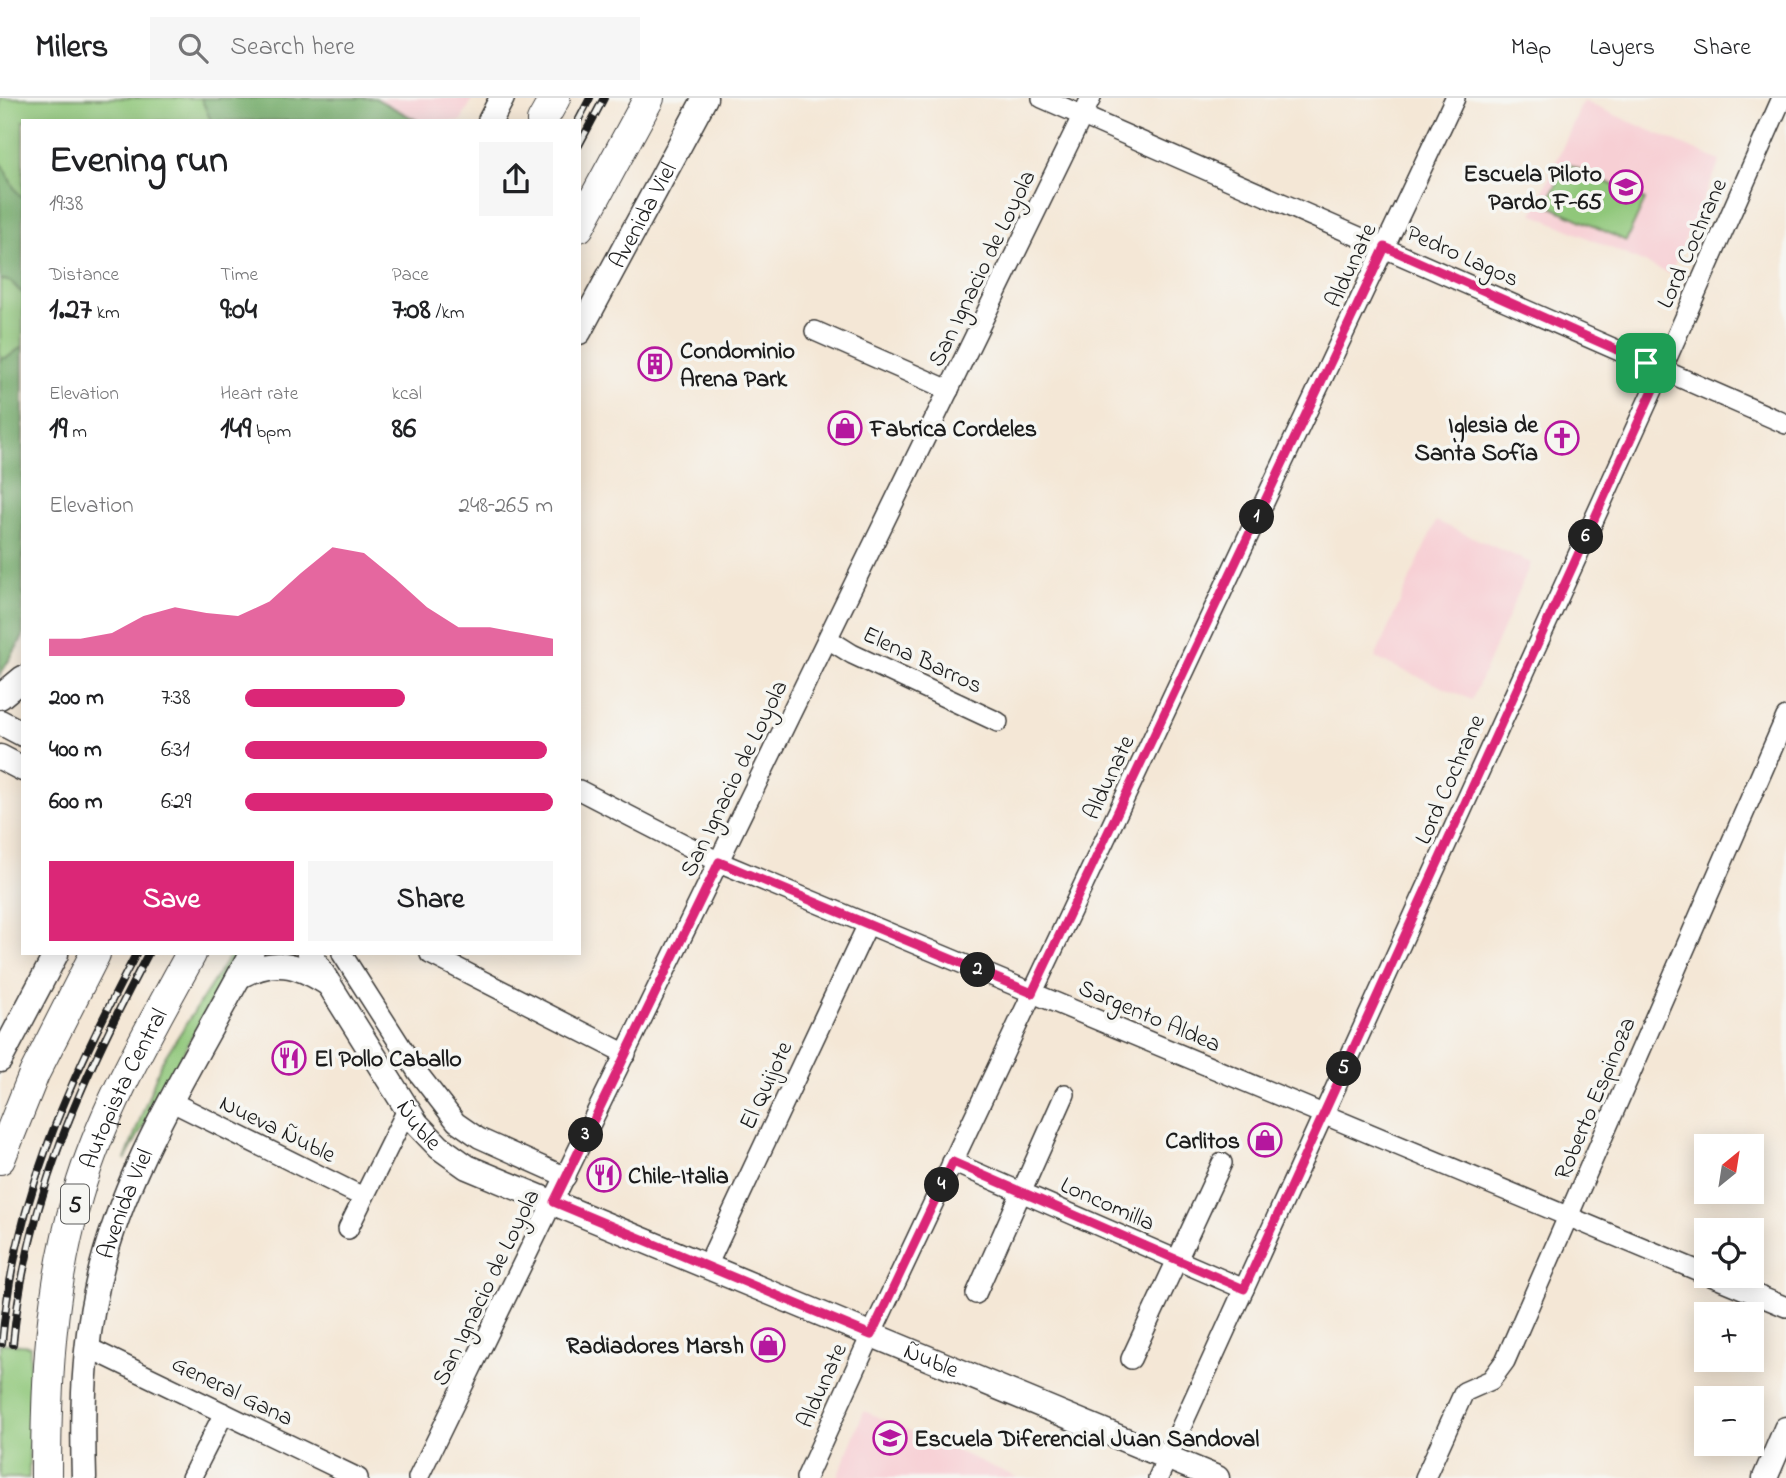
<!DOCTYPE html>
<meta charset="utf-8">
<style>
:root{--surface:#fff;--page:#f6f6f6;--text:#202124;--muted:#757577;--line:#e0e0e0;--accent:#db2777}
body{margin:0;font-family:"Indie Flower",sans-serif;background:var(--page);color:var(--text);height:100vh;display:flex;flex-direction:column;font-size:26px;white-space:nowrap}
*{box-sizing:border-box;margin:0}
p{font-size:23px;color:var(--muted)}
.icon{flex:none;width:38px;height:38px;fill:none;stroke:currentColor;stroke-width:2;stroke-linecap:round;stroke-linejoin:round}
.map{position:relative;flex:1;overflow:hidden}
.side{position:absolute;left:21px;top:21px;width:560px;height:836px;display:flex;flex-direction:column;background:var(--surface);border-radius:0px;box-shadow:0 4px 18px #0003}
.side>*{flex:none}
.needle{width:46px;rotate:30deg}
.fabs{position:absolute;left:1694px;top:1036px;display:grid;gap:14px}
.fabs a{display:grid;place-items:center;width:70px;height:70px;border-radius:0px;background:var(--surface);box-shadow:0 4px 18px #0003;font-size:35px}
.pin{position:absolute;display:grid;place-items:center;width:60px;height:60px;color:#fff;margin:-30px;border-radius:14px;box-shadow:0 4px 10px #0006}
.km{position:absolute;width:35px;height:35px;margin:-18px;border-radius:50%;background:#222;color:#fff;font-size:19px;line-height:35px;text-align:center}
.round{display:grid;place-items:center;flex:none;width:74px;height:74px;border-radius:0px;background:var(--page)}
.overview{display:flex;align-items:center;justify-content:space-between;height:119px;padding:0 28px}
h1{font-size:38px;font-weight:700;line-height:52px}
.metrics{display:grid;grid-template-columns:repeat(3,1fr);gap:10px;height:119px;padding:7px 28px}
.metrics div{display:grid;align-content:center}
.metrics b{font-size:30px;font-weight:700}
.metrics small{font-size:19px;font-weight:400}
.metrics p{font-size:19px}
.chart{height:196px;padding:14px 28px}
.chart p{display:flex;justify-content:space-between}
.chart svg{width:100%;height:126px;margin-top:7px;fill:var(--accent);opacity:.7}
.button{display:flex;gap:14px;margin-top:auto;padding:14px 28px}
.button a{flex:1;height:80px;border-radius:0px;background:var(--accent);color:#fff;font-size:28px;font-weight:700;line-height:80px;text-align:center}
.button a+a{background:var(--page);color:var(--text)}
ul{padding:0 28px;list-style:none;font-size:23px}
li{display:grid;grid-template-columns:112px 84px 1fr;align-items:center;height:52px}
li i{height:18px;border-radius:9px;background:var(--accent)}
header{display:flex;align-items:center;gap:42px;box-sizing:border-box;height:98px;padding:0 35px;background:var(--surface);border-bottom:2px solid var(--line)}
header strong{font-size:33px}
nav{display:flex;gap:38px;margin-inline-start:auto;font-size:24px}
.search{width:490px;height:63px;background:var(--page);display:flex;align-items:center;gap:18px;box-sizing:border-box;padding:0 24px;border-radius:0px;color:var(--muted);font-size:26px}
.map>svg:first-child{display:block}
</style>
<header>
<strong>Milers</strong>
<div class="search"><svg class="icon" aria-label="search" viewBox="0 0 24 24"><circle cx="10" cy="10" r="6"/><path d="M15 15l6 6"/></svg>Search here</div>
<nav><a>Map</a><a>Layers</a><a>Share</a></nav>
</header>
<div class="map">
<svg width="1786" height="1380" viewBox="0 0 1786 1380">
<rect width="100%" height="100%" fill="#f6f6f2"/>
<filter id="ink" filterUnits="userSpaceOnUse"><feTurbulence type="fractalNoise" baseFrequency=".0143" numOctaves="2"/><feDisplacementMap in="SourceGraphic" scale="14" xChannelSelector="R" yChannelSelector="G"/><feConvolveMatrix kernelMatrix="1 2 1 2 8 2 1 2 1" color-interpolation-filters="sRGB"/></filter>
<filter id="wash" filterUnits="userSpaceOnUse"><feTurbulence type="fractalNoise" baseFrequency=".00686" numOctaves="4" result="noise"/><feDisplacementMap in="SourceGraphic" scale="28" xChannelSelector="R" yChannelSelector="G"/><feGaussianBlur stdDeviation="1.57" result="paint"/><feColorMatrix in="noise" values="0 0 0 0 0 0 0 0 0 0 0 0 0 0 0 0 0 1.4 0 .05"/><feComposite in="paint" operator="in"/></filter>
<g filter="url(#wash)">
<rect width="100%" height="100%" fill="#f4e7d6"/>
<g fill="#f7cfd4">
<path d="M375 0H473L461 23H418Z"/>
<path d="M1583 3 1720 63 1670 176 1533 116Z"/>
<path d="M1436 423 1531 465 1472 602 1375 560Z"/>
<path d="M864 1313 989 1367 1018 1380H837Z"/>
</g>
<g fill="#90c77a" stroke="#56724b" stroke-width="2">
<path d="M0 0H375L418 23H23V539L0 577Z"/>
<path d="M1566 65 1645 102 1626 143 1547 107Z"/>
<path d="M231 856H237L125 1062 161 965Z"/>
<path d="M0 1245 30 1248 29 1380H0Z"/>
</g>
<g fill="#74ac6a" stroke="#486443" stroke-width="2">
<path d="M201 0H375L418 23H211Z"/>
<path d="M0 64C9 76 12 92 23 101V196L11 184 0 181Z"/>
<path d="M23 248V539L0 577V261L8 259Z"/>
</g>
</g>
<g filter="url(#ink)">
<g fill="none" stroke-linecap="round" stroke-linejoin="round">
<defs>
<g id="minor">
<path d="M1042 0 1786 326"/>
<path d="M815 233 949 292"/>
<path d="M828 541 852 556 998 624"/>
<path d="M579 692 719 764 1706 1176"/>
<path d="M342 856 418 975 456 1024 479 1040 566 1079"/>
<path d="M430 856 626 956"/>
<path d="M172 1004 363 1099"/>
<path d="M952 1064 1244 1191"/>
<path d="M348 1131 407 1012"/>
<path d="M707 1168 868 826"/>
<path d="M1711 1178 1786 1209"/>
<path d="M976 1196 1065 996"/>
<path d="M87 1249 358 1380"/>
<path d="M1131 1261 1222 1065"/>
<path d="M191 1380 224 1315"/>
<path d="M418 1380 1091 0"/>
<path d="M806 1380 871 1237 1455 0"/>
<path d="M1158 1380 1652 294 1782 0"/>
<path d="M1425 1380 1464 1294 1491 1282 1505 1263 1786 619"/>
</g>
<g id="major">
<path d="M490 23 502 0"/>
<path id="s1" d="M579 234 705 0"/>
<path d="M0 599 23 580"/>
<path d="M0 624 23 636"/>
<path d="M0 659 23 671"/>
<path id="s2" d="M310 856 416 1025 439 1049 467 1069 1217 1380"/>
<path d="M240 878C274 860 296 865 327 885"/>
<path d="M0 962 56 856"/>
<path id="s3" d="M84 1380C82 1316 83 1252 97 1189 122 1071 196 961 251 856"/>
<path d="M1765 1380 1786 1331"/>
</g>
<g id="highway">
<path d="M542 23 555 0"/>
<path d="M579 129 649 0"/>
<path d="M0 1061 34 976 95 856"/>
<path id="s4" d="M46 1380C46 1281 50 1191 78 1096 103 1011 149 933 191 856"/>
</g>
</defs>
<use href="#minor" stroke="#3c3a38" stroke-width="22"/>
<use href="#major" stroke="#3c3a38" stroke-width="27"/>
<use href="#highway" stroke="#3c3a38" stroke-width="32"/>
<use href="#minor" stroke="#fff" stroke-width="19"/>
<use href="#major" stroke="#fff" stroke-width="24"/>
<use href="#highway" stroke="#fff" stroke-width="30"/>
<defs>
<g id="rail">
<path d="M578 23 590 0"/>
<path d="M579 47 604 0"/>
<path d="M2 1245C14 1102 70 981 136 856"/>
<path d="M13 1246C26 1103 82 980 148 856"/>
</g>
</defs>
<use href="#rail" stroke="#1c1c1c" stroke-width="8"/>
<use href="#rail" stroke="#f6f6f2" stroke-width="5" stroke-dasharray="16" stroke-linecap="butt"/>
</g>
</g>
<g fill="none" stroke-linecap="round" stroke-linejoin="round" filter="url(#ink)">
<defs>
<path id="route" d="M1385 149 1662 272 1244 1191 953 1064 871 1237 554 1104 719 764 1032 895Z"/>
</defs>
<use href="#route" stroke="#fff" stroke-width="14"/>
<use href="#route" stroke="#db2777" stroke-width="9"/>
</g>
<defs>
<symbol id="school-ring" viewBox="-11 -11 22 22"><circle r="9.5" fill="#f6f6f2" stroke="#b5179e" stroke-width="1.5"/><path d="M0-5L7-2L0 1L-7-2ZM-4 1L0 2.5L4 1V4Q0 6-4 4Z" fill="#b5179e"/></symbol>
<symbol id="building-ring" viewBox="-11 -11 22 22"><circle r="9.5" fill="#f6f6f2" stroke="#b5179e" stroke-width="1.5"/><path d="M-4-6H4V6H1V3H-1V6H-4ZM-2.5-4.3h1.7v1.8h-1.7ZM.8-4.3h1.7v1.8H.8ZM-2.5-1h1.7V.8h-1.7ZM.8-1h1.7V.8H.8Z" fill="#b5179e"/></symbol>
<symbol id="shop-ring" viewBox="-11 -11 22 22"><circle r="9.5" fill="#f6f6f2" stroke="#b5179e" stroke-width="1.5"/><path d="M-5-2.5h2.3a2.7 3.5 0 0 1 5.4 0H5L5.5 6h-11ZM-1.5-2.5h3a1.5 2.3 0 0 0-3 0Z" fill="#b5179e"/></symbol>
<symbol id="church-ring" viewBox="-11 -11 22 22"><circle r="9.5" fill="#f6f6f2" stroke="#b5179e" stroke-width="1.5"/><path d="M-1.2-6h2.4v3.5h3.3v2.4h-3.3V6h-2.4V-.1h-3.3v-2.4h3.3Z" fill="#b5179e"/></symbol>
<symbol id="restaurant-ring" viewBox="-11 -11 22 22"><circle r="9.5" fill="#f6f6f2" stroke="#b5179e" stroke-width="1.5"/><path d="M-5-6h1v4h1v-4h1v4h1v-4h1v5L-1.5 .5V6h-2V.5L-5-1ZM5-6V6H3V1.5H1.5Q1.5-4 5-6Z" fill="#b5179e"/></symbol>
</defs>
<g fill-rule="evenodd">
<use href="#school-ring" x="1607" y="70" width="38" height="38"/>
<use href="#building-ring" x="636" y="247" width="38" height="38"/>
<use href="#shop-ring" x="826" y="311" width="38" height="38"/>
<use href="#church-ring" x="1543" y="321" width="38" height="38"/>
<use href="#restaurant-ring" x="270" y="941" width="38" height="38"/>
<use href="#shop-ring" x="1246" y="1023" width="38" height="38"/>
<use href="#restaurant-ring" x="585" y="1058" width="38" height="38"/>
<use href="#shop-ring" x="749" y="1228" width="38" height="38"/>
<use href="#school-ring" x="871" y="1321" width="38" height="38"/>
</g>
<g text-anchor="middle" stroke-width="7" stroke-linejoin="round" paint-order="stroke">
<rect fill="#f6f6f2" stroke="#5d5d5c" stroke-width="2" x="61" y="1086.5" width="28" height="39" rx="5"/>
<g font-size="23" font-weight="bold" fill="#1c1c1c">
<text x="75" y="1114">5</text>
</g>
<g font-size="24" font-weight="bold" fill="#1c1c1c" stroke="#f6f6f2" text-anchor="start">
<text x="1602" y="83" text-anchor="end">Escuela Piloto<tspan x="1602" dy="28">Pardo F-65</tspan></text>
<text x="680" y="260">Condominio<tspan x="680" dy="28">Arena Park</tspan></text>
<text x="1538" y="334" text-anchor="end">Iglesia de<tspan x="1538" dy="28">Santa Sofía</tspan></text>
<text x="870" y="338">Fabrica Cordeles</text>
<text x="314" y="968">El Pollo Caballo</text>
<text x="1240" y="1050" text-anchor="end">Carlitos</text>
<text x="628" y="1085">Chile-Italia</text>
<text x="744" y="1255" text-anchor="end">Radiadores Marsh</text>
<text x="914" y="1348">Escuela Diferencial Juan Sandoval</text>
</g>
<g font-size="24" fill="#1c1c1c" stroke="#f6f6f2">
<text dy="8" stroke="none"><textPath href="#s1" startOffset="133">Avenida Viel</textPath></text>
<text transform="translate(1691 145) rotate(-66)" y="8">Lord Cochrane</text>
<text transform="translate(1463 157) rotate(24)" y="8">Pedro Lagos</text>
<text transform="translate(1350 167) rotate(-65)" y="8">Aldunate</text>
<text transform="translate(981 170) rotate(-64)" y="8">San Ignacio de Loyola</text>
<text transform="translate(923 561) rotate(25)" y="8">Elena Barros</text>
<text transform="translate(1108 679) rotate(-65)" y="8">Aldunate</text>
<text transform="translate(733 680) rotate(-64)" y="8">San Ignacio de Loyola</text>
<text transform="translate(1449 681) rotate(-66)" y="8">Lord Cochrane</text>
<text transform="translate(1150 917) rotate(23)" y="8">Sargento Aldea</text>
<text transform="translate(765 987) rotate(-65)" y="8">El Quijote</text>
<text dy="8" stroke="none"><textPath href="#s4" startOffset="402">Autopista Central</textPath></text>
<text transform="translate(1594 1000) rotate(-67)" y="8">Roberto Espinoza</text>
<text dy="8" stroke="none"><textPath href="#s2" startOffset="203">Ñuble</textPath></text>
<text transform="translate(278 1030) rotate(26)" y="8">Nueva Ñuble</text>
<text transform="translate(1108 1105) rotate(24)" y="8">Loncomilla</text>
<text dy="8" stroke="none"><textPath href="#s3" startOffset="280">Avenida Viel</textPath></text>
<text transform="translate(485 1189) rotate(-64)" y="8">San Ignacio de Loyola</text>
<text dy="8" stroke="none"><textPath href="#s2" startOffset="770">Ñuble</textPath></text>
<text transform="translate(821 1287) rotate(-66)" y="8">Aldunate</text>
<text transform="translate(233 1292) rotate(26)" y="8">General Gana</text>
</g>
</g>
</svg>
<div class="fabs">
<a><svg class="needle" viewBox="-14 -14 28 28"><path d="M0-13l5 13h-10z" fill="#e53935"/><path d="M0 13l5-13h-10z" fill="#757577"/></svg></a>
<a><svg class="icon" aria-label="locate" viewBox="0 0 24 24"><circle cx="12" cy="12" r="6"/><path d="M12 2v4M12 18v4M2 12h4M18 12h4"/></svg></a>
<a>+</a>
<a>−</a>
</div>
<div class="pin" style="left:1646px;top:265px;background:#1e9e55"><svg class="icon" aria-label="arrive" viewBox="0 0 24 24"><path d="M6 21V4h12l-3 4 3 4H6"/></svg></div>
<b class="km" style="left:1257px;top:419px">1</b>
<b class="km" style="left:978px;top:872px">2</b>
<b class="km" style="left:586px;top:1037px">3</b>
<b class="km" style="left:942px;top:1087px">4</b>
<b class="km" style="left:1344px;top:971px">5</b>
<b class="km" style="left:1586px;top:439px">6</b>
<section class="side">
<div class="overview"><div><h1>Evening run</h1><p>19:38</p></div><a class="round"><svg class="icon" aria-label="share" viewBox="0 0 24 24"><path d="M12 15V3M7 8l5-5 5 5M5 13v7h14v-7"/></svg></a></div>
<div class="metrics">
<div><p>Distance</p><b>1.27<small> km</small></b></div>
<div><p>Time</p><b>9:04</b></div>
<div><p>Pace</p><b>7:08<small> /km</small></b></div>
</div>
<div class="metrics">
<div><p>Elevation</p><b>19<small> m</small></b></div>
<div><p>Heart rate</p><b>149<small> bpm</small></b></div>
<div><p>kcal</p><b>86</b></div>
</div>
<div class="chart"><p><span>Elevation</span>248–265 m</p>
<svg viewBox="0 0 160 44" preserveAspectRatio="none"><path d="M0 44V38L10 38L20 36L30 30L40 27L50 29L60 30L70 25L80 15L90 6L100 8L110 17L120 27L130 34L140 34L150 36L160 38V44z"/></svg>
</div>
<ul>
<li><b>200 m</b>7:38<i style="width:52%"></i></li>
<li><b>400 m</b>6:31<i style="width:98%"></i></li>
<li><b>600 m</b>6:29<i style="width:100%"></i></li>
</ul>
<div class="button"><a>Save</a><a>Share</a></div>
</section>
</div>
